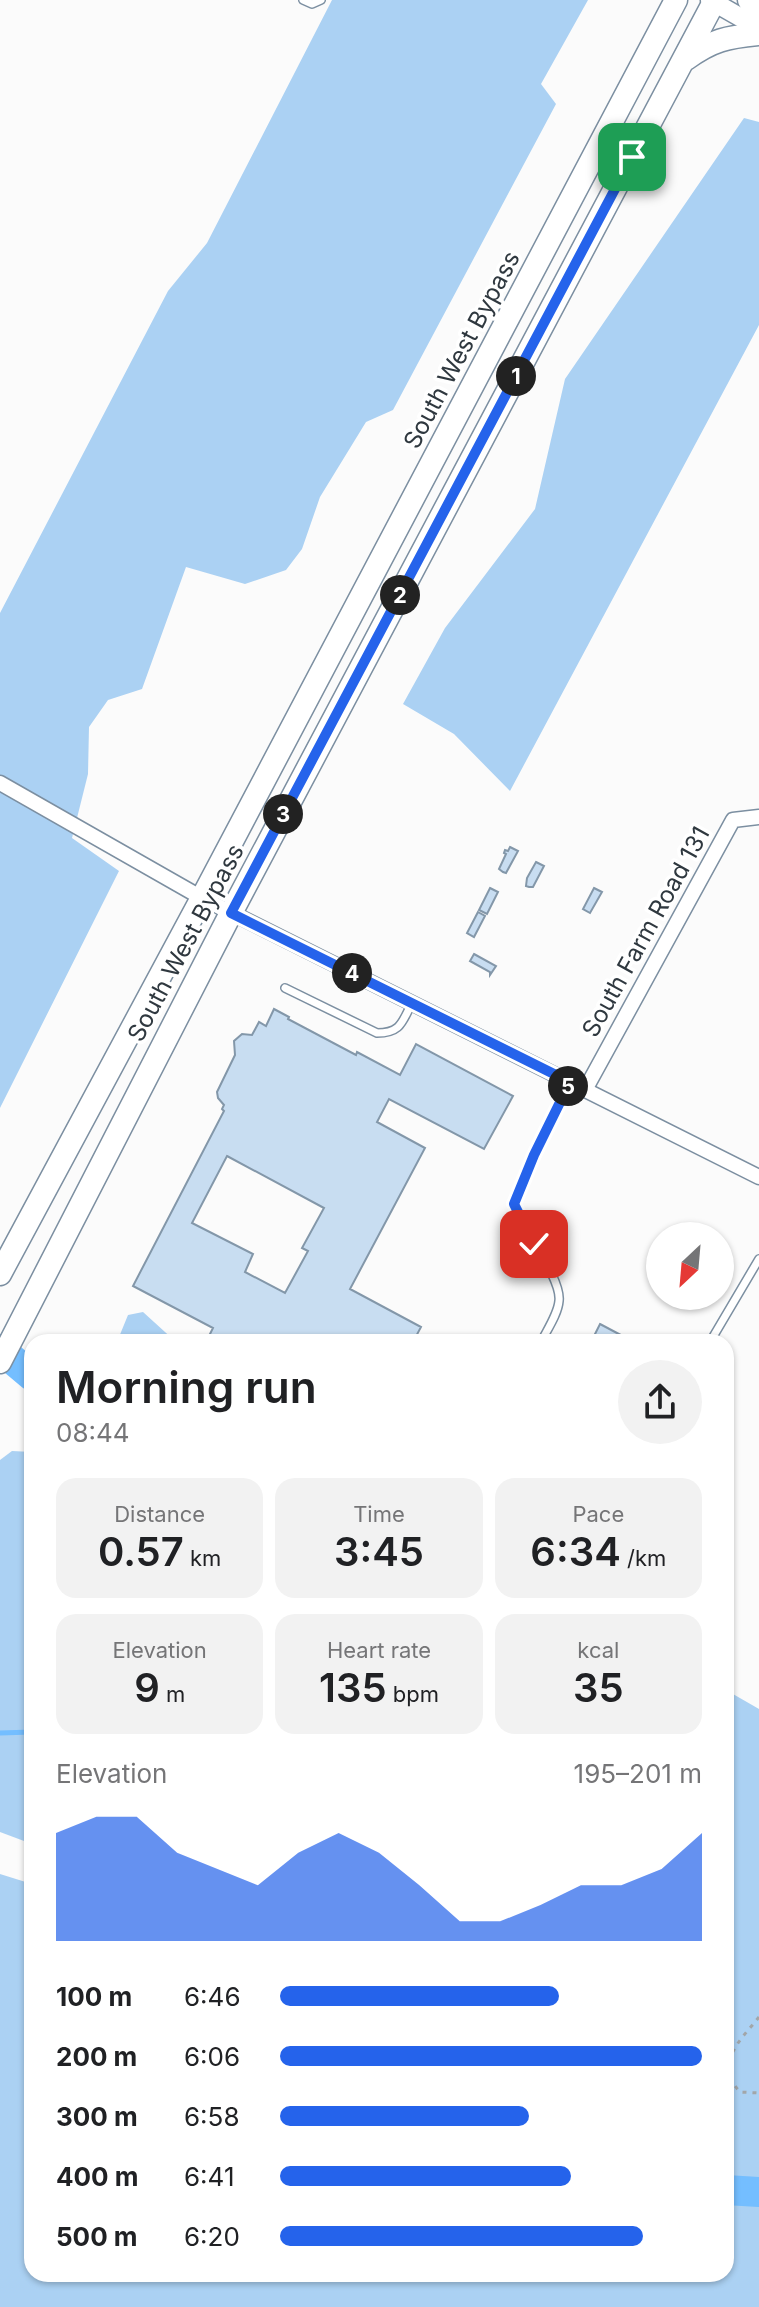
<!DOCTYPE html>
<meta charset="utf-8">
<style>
:root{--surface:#fff;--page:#f2f2f2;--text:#202124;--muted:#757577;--accent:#2563eb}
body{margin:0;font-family:Inter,sans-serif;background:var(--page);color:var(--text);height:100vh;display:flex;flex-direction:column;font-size:30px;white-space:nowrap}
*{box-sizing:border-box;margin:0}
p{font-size:26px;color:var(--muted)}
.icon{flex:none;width:44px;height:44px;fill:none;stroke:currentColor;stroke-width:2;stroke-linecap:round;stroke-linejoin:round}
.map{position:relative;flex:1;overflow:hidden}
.drawer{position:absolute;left:24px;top:1334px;width:710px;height:948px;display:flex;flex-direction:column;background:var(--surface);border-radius:24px;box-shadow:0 2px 6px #0004}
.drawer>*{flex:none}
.needle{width:52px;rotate:206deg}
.fabs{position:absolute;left:646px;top:1222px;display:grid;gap:16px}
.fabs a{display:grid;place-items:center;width:88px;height:88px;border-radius:50%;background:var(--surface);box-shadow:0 2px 6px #0004;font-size:40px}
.pin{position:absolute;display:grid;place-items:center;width:68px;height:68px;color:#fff;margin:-34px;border-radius:16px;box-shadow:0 4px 12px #0006}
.km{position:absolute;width:40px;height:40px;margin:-20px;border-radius:50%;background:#222;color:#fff;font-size:22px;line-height:40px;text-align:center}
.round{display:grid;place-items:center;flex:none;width:84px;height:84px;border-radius:42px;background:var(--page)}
.overview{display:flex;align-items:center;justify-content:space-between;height:136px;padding:0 32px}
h1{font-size:44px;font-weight:600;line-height:60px}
.stats{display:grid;grid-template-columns:repeat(3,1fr);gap:12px;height:136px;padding:8px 32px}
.stats div{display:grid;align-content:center;border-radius:20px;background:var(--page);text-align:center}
.stats b{font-size:40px;font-weight:600}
.stats small{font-size:22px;font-weight:400}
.stats p{font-size:22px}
.chart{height:224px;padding:16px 32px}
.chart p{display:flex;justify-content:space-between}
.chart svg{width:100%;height:144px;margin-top:8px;fill:var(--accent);opacity:.7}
ul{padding:0 32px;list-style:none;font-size:26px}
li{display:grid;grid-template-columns:128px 96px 1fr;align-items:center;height:60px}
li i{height:20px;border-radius:10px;background:var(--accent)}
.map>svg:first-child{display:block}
</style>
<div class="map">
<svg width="759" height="2307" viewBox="0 0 759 2307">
<rect width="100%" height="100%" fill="#fbfbfb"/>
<g fill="#abd1f3">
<path d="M332 0H588L541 84 556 104 393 410 366 422 320 497 302 549 286 570 245 584 186 567 142 689 108 700 89 727 88 774 72 838 119 871 0 1108V613L168 291 207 243Z"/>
<path d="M744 118 759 122V325L510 791 454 734 403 704 445 628 535 509 565 379Z"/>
<path d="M143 1312 176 1342H86L90 1335 119 1337 128 1315Z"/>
<path d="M12 1451 32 1452V1844L0 1832V1460Z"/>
<path d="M726 1690 759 1709V2307H0V1874L32 1884V2274H726Z"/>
</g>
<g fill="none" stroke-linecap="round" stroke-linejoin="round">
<path stroke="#74beff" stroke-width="5" d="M0 1733 32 1732"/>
<g stroke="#74beff" stroke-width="30">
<path d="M0 1349 32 1376"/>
<path d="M726 2190 759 2192"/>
</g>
</g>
<g fill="#c8ddf1" stroke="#8397a9" stroke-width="2" fill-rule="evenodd">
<path d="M510 847 518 851 506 873 503 872 499 869 506 854 504 853 505 850 508 851Z"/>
<path d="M536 862 544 866 533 887H529L526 886 527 878Z"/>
<path d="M490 888 498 892 487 914 479 910Z"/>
<path d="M594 888 602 892 590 913 583 909Z"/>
<path d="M478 912 485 916 474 937 467 933Z"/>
<path d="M474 954 496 966 490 975V972L470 961Z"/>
<path d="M274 1009 289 1017 288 1019 356 1055 357 1052 400 1075 416 1044 513 1096 484 1149 389 1099 377 1122 425 1148 350 1289 421 1327 413 1342H282L274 1338 272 1342H206L213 1328 133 1286 224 1111 222 1109 224 1105 218 1098 217 1092 235 1055 234 1041 242 1034 252 1035 259 1022 266 1026ZM227 1156 324 1208 302 1248 308 1251 285 1293 245 1272 253 1254 192 1223Z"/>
<path d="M600 1324 634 1342H591Z"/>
</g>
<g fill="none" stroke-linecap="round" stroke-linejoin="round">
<defs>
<g id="service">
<path d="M303 0 312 4 321 0"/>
<path d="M285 988 377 1033C401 1033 402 1022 412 1003"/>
<path d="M541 1342C547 1330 558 1314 559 1301 562 1279 523 1229 514 1204L534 1155 570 1082"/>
<path d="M710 1342 759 1259"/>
</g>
<g id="minor">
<path d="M0 783 202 898 759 1177"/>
<path d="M585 1090 733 820 759 817"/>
</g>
<path id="tertiary" d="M710 0 759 28"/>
<g id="primary">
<path d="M749 0 759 17"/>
<path d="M686 59C712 40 727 37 759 34"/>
<path d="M0 1274 202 898 676 0"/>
<path d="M0 1362 231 913 715 0"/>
</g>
</defs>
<use href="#service" stroke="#7c8fa1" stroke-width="10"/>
<use href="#minor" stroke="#7c8fa1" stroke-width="17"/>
<use href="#tertiary" stroke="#7c8fa1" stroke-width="21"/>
<use href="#primary" stroke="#7c8fa1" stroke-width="25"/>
<path stroke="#a2a6a9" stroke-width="3" stroke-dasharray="4 6" stroke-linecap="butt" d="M759 2017C741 2040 713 2063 740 2092L759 2093"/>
<use href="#service" stroke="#fff" stroke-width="7"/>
<use href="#minor" stroke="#fff" stroke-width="14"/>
<use href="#tertiary" stroke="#fff" stroke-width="18"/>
<use href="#primary" stroke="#fff" stroke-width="22"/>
</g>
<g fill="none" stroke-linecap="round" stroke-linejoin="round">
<defs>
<path id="route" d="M534 1244 514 1204 534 1155 570 1082 231 913 632 157"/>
</defs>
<use href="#route" stroke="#fff" stroke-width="16"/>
<use href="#route" stroke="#2563eb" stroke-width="10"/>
</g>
<g text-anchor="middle" stroke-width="7" stroke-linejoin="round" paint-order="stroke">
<g font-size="24" fill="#2f383f" stroke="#fff">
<text transform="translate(462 350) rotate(-62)" y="8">South West Bypass</text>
<text transform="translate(646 932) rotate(-61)" y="8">South Farm Road 131</text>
<text transform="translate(186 943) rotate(-62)" y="8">South West Bypass</text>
</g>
</g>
</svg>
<div class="fabs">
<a><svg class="needle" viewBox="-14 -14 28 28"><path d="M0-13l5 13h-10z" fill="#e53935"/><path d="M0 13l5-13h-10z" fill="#757577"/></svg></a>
</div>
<div class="pin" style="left:632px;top:157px;background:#1e9e55"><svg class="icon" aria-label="arrive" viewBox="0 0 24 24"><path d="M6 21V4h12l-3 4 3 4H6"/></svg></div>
<div class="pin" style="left:534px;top:1244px;background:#d93025"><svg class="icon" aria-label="check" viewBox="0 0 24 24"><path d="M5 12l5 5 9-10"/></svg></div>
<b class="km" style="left:516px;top:376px">1</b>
<b class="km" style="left:400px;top:595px">2</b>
<b class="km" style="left:283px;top:814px">3</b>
<b class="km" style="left:352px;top:973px">4</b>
<b class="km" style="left:568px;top:1086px">5</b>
<section class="drawer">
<div class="overview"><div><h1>Morning run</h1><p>08:44</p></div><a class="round"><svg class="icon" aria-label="share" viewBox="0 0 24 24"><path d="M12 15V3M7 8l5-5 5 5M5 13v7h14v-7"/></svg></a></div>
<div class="stats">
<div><p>Distance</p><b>0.57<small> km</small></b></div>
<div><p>Time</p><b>3:45</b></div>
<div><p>Pace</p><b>6:34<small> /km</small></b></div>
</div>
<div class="stats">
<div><p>Elevation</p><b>9<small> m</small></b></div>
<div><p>Heart rate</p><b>135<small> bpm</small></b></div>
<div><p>kcal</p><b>35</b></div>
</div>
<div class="chart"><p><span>Elevation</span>195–201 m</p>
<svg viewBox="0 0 160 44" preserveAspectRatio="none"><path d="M0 44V11L10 6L20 6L30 17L40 22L50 27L60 17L70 11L80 17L90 27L100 38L110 38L120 33L130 27L140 27L150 22L160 11V44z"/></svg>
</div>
<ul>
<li><b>100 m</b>6:46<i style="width:66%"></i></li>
<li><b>200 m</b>6:06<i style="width:100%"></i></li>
<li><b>300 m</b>6:58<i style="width:59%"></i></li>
<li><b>400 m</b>6:41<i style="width:69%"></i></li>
<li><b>500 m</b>6:20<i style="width:86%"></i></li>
</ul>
</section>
</div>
